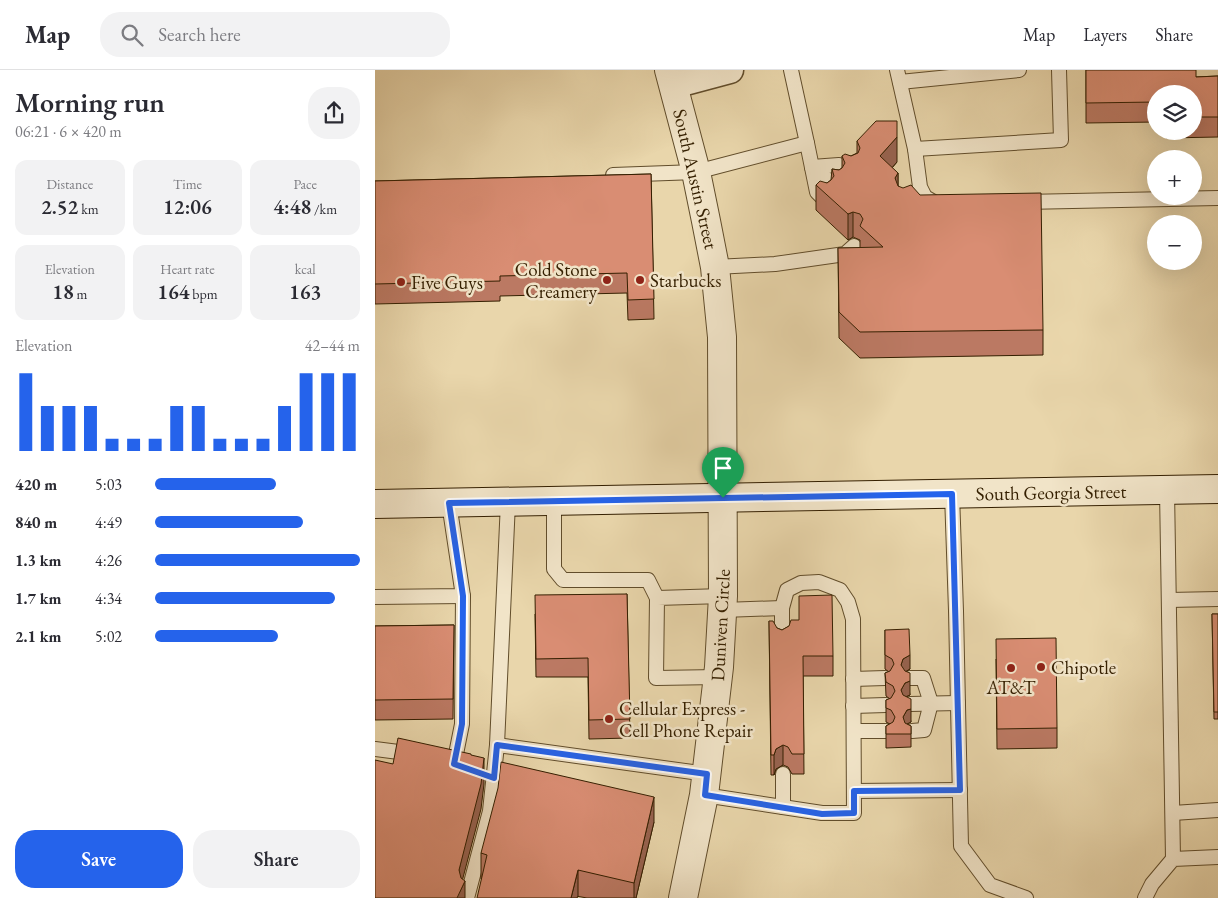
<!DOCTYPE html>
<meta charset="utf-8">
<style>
:root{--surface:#fff;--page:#f2f2f3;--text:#2b2b33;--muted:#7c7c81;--line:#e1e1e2;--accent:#2563eb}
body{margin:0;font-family:"EB Garamond",serif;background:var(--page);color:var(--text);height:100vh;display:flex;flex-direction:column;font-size:19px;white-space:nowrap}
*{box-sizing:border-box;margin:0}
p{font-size:16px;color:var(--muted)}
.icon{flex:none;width:28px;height:28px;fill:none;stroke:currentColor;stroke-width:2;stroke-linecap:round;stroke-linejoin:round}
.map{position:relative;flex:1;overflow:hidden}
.details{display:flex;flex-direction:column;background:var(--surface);width:375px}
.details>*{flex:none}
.fabs{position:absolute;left:772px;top:15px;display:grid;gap:10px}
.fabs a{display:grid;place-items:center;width:55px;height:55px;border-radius:50%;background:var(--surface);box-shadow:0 5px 20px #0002;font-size:25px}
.pin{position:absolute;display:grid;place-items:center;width:42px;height:42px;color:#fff;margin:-51px -21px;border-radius:50% 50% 50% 0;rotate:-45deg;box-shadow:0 0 5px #0007}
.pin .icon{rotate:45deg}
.round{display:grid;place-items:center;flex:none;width:52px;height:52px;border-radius:20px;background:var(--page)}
.summary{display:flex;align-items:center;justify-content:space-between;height:85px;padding:0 15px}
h1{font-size:28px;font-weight:600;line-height:38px}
.metrics{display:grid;grid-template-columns:repeat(3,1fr);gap:8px;height:85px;padding:5px 15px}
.metrics div{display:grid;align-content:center;border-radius:12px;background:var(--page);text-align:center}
.metrics b{font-size:21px;font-weight:600}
.metrics small{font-size:14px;font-weight:400}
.metrics p{font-size:14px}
.chart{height:140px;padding:10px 15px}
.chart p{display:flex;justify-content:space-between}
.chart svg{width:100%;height:90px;margin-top:5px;stroke:var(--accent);stroke-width:6}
.cta{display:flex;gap:10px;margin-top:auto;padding:10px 15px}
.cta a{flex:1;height:58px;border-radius:20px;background:var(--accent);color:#fff;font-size:20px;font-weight:600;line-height:58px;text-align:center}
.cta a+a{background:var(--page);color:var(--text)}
ul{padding:0 15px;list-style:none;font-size:16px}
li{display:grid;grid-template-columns:80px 60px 1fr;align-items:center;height:38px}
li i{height:12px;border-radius:6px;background:var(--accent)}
header{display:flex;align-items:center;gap:30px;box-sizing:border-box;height:70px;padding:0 25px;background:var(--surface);border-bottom:1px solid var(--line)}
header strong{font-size:24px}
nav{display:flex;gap:28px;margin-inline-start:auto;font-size:18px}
.search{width:350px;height:45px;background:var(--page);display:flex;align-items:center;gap:12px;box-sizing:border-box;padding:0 18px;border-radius:20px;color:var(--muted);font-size:19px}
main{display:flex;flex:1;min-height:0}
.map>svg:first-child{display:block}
</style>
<header>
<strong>Map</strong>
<div class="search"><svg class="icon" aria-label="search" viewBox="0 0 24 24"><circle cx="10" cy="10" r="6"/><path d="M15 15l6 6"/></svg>Search here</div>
<nav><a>Map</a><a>Layers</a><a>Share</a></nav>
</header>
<main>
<section class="details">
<div class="summary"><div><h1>Morning run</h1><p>06:21 · 6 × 420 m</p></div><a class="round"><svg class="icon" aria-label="share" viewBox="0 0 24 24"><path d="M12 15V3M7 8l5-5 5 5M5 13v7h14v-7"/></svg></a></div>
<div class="metrics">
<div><p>Distance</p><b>2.52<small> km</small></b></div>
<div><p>Time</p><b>12:06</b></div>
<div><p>Pace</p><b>4:48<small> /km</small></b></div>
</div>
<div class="metrics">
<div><p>Elevation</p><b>18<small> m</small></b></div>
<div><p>Heart rate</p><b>164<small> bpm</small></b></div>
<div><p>kcal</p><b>163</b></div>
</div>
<div class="chart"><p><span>Elevation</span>42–44 m</p>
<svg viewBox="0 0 160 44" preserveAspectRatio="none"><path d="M5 44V6M15 44V22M25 44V22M35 44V22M45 44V38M55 44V38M65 44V38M75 44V22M85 44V22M95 44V38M105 44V38M115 44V38M125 44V22M135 44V6M145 44V6M155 44V6"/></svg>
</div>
<ul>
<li><b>420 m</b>5:03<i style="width:59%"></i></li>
<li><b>840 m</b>4:49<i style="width:72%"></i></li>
<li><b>1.3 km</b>4:26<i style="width:100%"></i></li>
<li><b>1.7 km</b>4:34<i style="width:88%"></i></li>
<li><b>2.1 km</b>5:02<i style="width:60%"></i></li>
</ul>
<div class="cta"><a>Save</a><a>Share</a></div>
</section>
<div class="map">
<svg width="843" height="828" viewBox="0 0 843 828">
<rect width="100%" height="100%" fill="#e9d6ab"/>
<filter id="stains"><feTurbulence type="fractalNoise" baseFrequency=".004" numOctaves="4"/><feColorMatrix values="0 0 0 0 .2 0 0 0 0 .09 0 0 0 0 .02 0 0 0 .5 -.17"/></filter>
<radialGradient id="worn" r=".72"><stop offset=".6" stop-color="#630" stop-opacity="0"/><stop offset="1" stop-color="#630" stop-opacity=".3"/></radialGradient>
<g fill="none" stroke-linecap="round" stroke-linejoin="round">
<defs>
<g id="service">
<path d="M522 0 540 79 545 117 550 127 562 134"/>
<path d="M525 12 644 0"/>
<path d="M432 73 442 122 450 130"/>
<path d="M540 79 686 70 684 0"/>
<path d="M437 97 464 95 476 103"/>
<path d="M437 97 461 117"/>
<path d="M238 105 321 102 432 73 416 0"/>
<path d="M649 132 843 128"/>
<path d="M340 197 400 194 470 184 479 176"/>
<path d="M792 420 798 789"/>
<path d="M577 424 581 541 586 776 615 815 651 828"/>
<path d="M179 431V499L188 510H273L282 528"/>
<path d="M0 527 88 526 74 433"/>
<path d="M794 530 843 529"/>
<path d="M348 540 407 538"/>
<path d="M343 607 281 608 282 528 348 526"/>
<path d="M535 608H548L556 633 549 660 537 661"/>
<path d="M478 609 510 608"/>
<path d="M535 634 583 633"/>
<path d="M478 636 511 635"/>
<path d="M479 661H511"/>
<path d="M122 675 332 704"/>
<path d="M0 679 39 684"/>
<path d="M79 694 87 654 88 526"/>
<path d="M479 721 585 720"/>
<path d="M329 725 447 743H479L478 549 473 532 465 520 444 512 426 513 412 520 407 538V571"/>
<path d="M408 737V704"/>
<path d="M798 743 843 740"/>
<path d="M92 828 115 741 122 675 133 432"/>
<path d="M770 828 777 814 798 789 843 787"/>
</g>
<path id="minor" d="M299 15 355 0"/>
<path id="tertiary" d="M294 0 321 102 331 151 340 197 347 267 348 526 344 597 329 725 308 828"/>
<path id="secondary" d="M0 434 843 419"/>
</defs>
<use href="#service" stroke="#614d2b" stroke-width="16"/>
<use href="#minor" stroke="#614d2b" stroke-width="29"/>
<use href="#tertiary" stroke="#614d2b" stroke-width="30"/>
<use href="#secondary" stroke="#341f00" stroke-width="30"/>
<use href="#service" stroke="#f1e4c8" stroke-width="14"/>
<use href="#minor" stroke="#f1e4c8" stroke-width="26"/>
<use href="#tertiary" stroke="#f1e4c8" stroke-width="28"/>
<use href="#secondary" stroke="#f1e4c8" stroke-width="28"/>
</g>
<g fill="#bb7963" stroke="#341f00">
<path d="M711 0 821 7 843 6V67L791 68 790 61H819V24H781V52L711 53Z"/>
<path d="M482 71 522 92 517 98 523 103V116L668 260V285L485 288 464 268 463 178H485V170L478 167 473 170 441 140V115L452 113 456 110 457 99 464 100 467 98V86H476L482 83Z"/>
<path d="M276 104 279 249 253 250 252 223 125 226V231L0 234V111Z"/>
<path d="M252 524 255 668 214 669 213 607H161L160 544Z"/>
<path d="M837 544H843V649H839Z"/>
<path d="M394 551 402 558 407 560 414 556 458 586V606H428L429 704H417L413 697 408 695 401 699 399 705H396Z"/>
<path d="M79 555 78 649 0 650V556Z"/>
<path d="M510 560 535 599 531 602 535 625 531 627 536 652 532 654 536 656V677L511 678V656L515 654 511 652V630L515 629 511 626 510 603 514 602 510 599Z"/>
<path d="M621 589 682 658V678L622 679Z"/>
<path d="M279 752 261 828H212L106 809V783Z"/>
</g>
<g fill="#986350" stroke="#341f00">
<path d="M522 67V92L505 111V86Z"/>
<path d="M523 103V129L520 108Z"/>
<path d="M478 142V167L473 170V144Z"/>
<path d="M535 585V599L528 603 526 595 528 589Z"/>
<path d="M535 611V625L530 627 526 634V620L530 613Z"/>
<path d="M536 639V652L532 654 528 661V647L532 640Z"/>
<path d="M408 675V695L401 699 399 705V685L401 679Z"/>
<path d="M109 688V714L106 739 84 823 90 811V828H82L84 800Z"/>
<path d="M279 727V752L261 828H259V813Z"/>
<path d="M203 800V826L202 828H196Z"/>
</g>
<g fill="#d98d73" stroke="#341f00">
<path d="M711 0H821V7L843 6V47H819V24H781V32L711 33Z"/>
<path d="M501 51H522V67L505 86 523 103 520 108 523 116 528 118 536 115 545 125 666 123 668 260 485 262 464 242 463 178 508 177 485 156 488 149 485 144 478 142 473 144 441 115 445 111 452 113 456 110 459 106 457 99 464 100 467 98 470 93 467 86 470 84 476 86 483 83 485 78 482 71Z"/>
<path d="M276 104 279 229 253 230 252 203 125 206V211L0 214V111Z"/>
<path d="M252 524 255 649 214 650 213 588 161 589 160 525Z"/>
<path d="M457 525 458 586H428L429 684H417L413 677 408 675 401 679 399 685H396L394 551H398L402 558 407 560 414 556 416 550H424V526Z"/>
<path d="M837 544H843V642H839Z"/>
<path d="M79 555 78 629 0 630V556Z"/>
<path d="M534 559 535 585 528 589 526 595 530 601 535 603V611L530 613 526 620 528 625 536 629V639L532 640 528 647 530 653 536 656V664H511V656L518 652 520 647 516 640 511 638V630L516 628 520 621 518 616 511 612 510 603 515 601 519 594 517 589 510 585V560Z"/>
<path d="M681 568 682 658 622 659 621 569Z"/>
<path d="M23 668 96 684V685L109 688 106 714 84 800 86 808 90 811 82 828H0V690L18 694Z"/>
<path d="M126 692 279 727 259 813 203 800 196 828H102L112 785 106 783 123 718Z"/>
</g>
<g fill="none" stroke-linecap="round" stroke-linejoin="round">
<defs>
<path id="route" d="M577 424 585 720 479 721V743L447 744 330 725 332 704 122 675 119 708 79 694 87 654 88 526 74 433Z"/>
</defs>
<use href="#route" stroke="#fff" stroke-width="10"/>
<use href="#route" stroke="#2563eb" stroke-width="6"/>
</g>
<g fill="#8f2418" stroke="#f1e4c8" stroke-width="2">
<circle cx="232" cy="210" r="5"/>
<circle cx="265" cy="210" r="5"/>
<circle cx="26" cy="212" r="5"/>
<circle cx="666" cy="597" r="5"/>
<circle cx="636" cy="598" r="5"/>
<circle cx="234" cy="649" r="5"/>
</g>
<g text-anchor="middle" stroke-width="5" stroke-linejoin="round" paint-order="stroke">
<g font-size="19" fill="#341f00" stroke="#f1e4c8">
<text transform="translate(321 109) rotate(77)" y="7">South Austin Street</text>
<text transform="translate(676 422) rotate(-1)" y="7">South Georgia Street</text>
<text transform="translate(345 555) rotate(-87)" y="7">Duniven Circle</text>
</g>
<g font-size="19" fill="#341f00" stroke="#f1e4c8" text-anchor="start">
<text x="222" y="206" text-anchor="end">Cold Stone<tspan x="222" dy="22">Creamery</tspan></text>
<text x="275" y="217">Starbucks</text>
<text x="36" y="219">Five Guys</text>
<text x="676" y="604">Chipotle</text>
<text x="636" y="624" text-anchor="middle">AT&amp;T</text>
<text x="244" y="645">Cellular Express -<tspan x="244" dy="22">Cell Phone Repair</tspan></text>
</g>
</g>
<rect width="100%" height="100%" filter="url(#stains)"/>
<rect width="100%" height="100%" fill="url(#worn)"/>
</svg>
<div class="fabs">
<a><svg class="icon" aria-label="layers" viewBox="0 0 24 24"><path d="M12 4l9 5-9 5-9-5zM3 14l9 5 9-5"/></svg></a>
<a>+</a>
<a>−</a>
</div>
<div class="pin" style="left:348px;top:428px;background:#1e9e55"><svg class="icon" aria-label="arrive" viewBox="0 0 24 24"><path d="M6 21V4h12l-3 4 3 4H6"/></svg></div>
</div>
</main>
